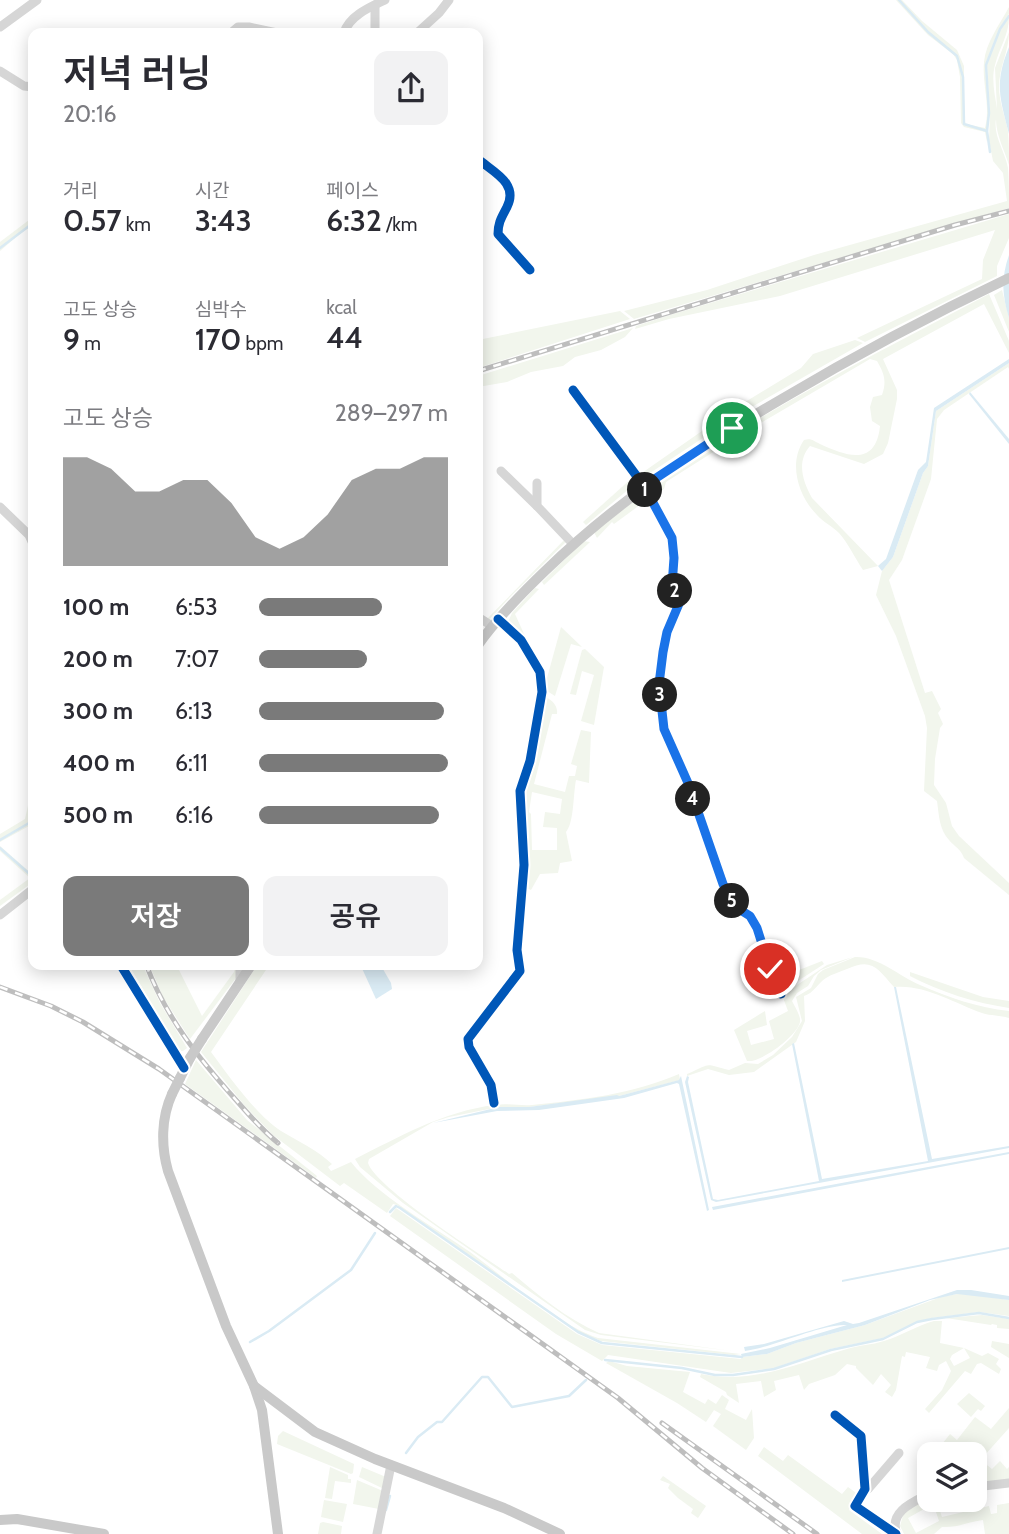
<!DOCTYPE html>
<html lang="ko">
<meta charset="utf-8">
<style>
:root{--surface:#fff;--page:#f2f2f3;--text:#2b2b33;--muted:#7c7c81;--accent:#7a7a7a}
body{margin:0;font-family:Cabin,"Noto Sans KR",sans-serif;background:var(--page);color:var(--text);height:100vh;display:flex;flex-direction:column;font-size:26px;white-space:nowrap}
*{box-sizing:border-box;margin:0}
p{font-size:23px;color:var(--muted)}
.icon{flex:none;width:38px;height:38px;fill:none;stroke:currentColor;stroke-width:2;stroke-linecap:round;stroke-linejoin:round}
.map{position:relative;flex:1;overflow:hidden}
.details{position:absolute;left:28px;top:28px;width:455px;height:942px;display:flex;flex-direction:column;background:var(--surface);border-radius:14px;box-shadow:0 4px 18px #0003}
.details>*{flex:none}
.buttons{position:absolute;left:917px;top:1442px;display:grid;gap:14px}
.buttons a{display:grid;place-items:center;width:70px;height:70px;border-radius:14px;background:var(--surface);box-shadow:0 4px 18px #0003;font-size:35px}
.pin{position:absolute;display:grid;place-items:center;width:60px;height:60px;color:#fff;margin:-30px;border:4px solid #fff;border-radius:50%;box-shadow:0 2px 7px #0007}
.km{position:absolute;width:35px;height:35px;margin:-18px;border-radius:50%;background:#222;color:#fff;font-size:19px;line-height:35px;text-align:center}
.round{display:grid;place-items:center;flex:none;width:74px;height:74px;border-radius:14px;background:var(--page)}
.headline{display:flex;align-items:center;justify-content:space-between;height:119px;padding:0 35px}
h1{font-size:38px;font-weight:600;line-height:52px}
.figures{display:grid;grid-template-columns:repeat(3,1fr);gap:10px;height:119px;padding:7px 35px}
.figures div{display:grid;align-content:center}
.figures b{font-size:30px;font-weight:600}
.figures small{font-size:19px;font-weight:400}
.figures p{font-size:19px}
.chart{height:196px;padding:14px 35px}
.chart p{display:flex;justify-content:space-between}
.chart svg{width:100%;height:126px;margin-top:7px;fill:var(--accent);opacity:.7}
.cta{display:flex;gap:14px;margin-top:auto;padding:14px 35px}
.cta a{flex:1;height:80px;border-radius:14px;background:var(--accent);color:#fff;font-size:28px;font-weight:600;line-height:80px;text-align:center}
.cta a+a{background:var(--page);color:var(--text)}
ul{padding:0 35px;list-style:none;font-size:23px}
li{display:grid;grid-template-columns:112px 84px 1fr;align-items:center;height:52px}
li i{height:18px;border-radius:9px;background:var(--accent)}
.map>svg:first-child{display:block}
</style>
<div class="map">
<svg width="1009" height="1534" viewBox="0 0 1009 1534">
<rect width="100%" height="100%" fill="#fff"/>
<g fill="#f2f6ed" fill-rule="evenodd">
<path d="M896 0H902L922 21 957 50 964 66V120L966 124 985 128C991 107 982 84 984 62 986 42 1000 24 1009 7V14L999 29 985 65 989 114 987 142 985 132 964 127 961 123 960 77 957 60 953 54 928 35Z"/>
<path d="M1009 17C1009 35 999 48 995 65 991 79 995 95 997 109L995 68 1009 32C1009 51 999 67 999 87 999 102 1005 116 1008 131 1009 142 1009 154 1009 165 1004 149 996 135 996 119 993 136 1005 151 1008 168 1009 180 1009 195 1009 208L634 319 624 311 707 290 814 255 1007 201 1003 173 993 161 989 141 990 113 987 65 1000 30Z"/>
<path d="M1009 214V238L997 266V276L865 342 857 338 982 279 983 260 995 230 780 296 669 319 635 329 636 326 670 315Z"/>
<path d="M33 217V226L23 231 0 251V242Z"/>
<path d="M1002 290 1009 318V332L994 295Z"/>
<path d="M989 294 1009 341V353L984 304 883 359 897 390V399L888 443 883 454 864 464 810 446C796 462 803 482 812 498L878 566 863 570C855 558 848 543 839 533 832 526 823 522 817 515 798 496 788 463 804 440 812 438 813 441 820 444 848 457 876 466 880 426L872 421 870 407 873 397 882 395C887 381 884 373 877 361L870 359 737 437 666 482 664 489 651 497 648 491C755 414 873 355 989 294Z"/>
<path d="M620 311 630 319 478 368V340Z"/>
<path d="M633 328 625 337 601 350 575 357 563 366 531 372 507 382 478 387V376Z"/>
<path d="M855 340 863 343 736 416 641 479 639 475 722 417 726 409 732 410 801 368 813 354Z"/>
<path d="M1009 363V369L1008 367 944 410 937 419 931 479 902 560 889 580 925 693 932 691 941 709 938 713 943 724 940 728 935 759 934 785 946 803 952 826 959 836 1009 883V895L964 858C961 849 955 847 949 840 939 829 939 815 937 801L924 791 927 728 925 716 896 636 876 595 882 571 893 557 923 473 928 466 936 411Z"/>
<path d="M632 478 636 483 586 525 583 522Z"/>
<path d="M645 493 648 499 614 524 612 522 597 538 594 532Z"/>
<path d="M565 539 567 541 512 595 488 621 486 620Z"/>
<path d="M583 541 590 542 544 585 542 582Z"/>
<path d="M535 588 539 589 515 614 535 658 508 622 512 613Z"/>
<path d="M561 627 582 647 571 644 555 696 544 689Z"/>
<path d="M585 649 604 667 594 725 581 721 594 675 582 671 576 695 570 694 582 650Z"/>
<path d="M543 695C551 700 558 704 557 714H552L534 784 565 792 569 776H575L577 766 571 764 581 730 591 732 589 783 576 780C573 796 574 823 566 832L572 861 560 863 558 873 540 874 531 890 524 887 523 787ZM532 792 562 799 560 814 545 812 543 827 557 828V850H532L531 814 529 812Z"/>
<path d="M33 783V812L29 826 0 842V834L25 819Z"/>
<path d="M0 846 33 875V882L0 906V900L30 878 0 851Z"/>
<path d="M853 957 821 970 814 976 808 986 797 993 792 1001C795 1007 801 1016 800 1022 797 1036 761 1063 747 1061L734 1030 765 1011 767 1025 747 1031 751 1045 774 1039 769 1021 788 1011 782 995 827 965Z"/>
<path d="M855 957C878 956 899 976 920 985 948 997 978 1008 1009 1011V1018C1000 1015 991 1016 982 1013 954 1003 925 984 894 987 878 969 872 957 847 969 840 972 832 974 826 978 818 983 814 993 804 996L805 1021 796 1042 754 1072 729 1075 708 1069 687 1076V1074C713 1063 702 1063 729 1070L745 1063 758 1064 773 1055 792 1037 802 1021 796 997 811 988 818 974 823 970Z"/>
<path d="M822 961 824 964 781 992 776 979Z"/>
<path d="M128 964H142L160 1003 187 1048 183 1051H180Z"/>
<path d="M149 964H176L202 1016 234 972 236 964V978L190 1039 163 997Z"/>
<path d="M258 964H270L211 1052C228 1075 257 1116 281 1131 298 1141 317 1150 332 1164L328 1167 331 1171 351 1162C377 1195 434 1227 470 1252 508 1280 555 1323 598 1338L741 1354 734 1355 601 1341 579 1332 397 1205 393 1204 387 1213 344 1183 340 1186 273 1135 245 1106 201 1052Z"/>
<path d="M910 972 983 997 1009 1001V1008C976 1003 940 992 910 976Z"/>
<path d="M196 1060 247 1120 317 1176 316 1178 185 1084Z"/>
<path d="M679 1074 680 1080 619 1096 529 1107H499L449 1117 433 1122 369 1159 368 1163C377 1189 482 1255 509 1274L512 1273C538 1295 567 1319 599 1333L732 1351 601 1335 585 1330 403 1203 360 1167 355 1159C399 1137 444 1111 495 1105 507 1103 520 1106 532 1105 582 1100 633 1094 679 1074Z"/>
<path d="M396 1208 577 1334 602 1345 741 1359 742 1357 767 1354 796 1343 865 1325 941 1297 963 1293 1009 1300V1316L979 1312 932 1318 916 1322 883 1338 830 1349 774 1368 731 1373 608 1355 602 1361 556 1334 390 1216Z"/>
<path d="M982 1315 1009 1319V1329L997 1328V1325L992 1324 991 1325 946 1318Z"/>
<path d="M934 1321H942L940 1343 964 1348 982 1356 988 1353 999 1359 996 1364 1001 1369 999 1374 981 1363 977 1364 971 1374 965 1371 929 1413 925 1409 942 1390 951 1371 946 1361 939 1365 937 1371 926 1368 930 1357 906 1352 905 1357 902 1356 896 1390 892 1397 885 1392 891 1385 881 1374 873 1385 856 1368V1366L847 1364 835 1375 809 1384 804 1390 799 1375 774 1381 776 1390 764 1397 761 1381 736 1384 739 1403 727 1395 726 1392 700 1377 701 1374C752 1385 798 1363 847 1349 859 1345 872 1345 884 1341 901 1336 916 1326 934 1321ZM964 1348 970 1358 954 1366 950 1359 952 1355Z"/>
<path d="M992 1341 1009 1344V1358L991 1347Z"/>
<path d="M609 1361 627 1366 690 1372 683 1392 705 1404 708 1399 716 1404 722 1395 729 1400 725 1409 746 1420 752 1409 754 1438 746 1450 713 1426 721 1414 714 1410 706 1422 677 1403 606 1363Z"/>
<path d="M969 1393 985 1406 981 1411 978 1409 971 1417 957 1404Z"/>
<path d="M1009 1408V1428L984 1456 979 1451 977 1454 965 1443 953 1454 935 1453 950 1434 957 1440 975 1417 991 1429Z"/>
<path d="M283 1431 354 1464 353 1473 351 1474 277 1444 278 1436Z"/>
<path d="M764 1447 783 1461 788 1455 842 1494 848 1487 859 1495 849 1510 882 1534H862L758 1456Z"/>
<path d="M1000 1461 1007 1469 1009 1467V1480L975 1484V1471L983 1462 992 1469Z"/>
<path d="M330 1467 348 1475V1479H351V1483L335 1481 332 1499 325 1498Z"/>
<path d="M362 1467 386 1477 384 1489 359 1477Z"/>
<path d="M663 1476 706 1506 698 1518 691 1513 693 1509 678 1498 668 1488 670 1484 660 1480Z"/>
<path d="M357 1480 383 1491 379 1509 353 1504Z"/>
<path d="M929 1497V1500H970L951 1503 949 1501 935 1508 933 1504 908 1518 916 1533 939 1521 936 1512 940 1511 942 1517 989 1506 991 1514 997 1513V1505L1009 1503V1534H985L983 1520C968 1522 957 1528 942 1527L934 1534H904L900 1526 904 1512Z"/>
<path d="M324 1500 347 1504 343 1522 321 1517Z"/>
<path d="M323 1522 342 1526 341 1534H318L320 1523Z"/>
</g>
<g fill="#daebf4">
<path d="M1009 47V134C1000 97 994 84 1009 47Z"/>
<path d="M1009 255V318C1002 295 1001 278 1009 255Z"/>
<path d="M1009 359V363L936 411 928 466 923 473 893 557 882 571 878 566 886 559 918 470 926 462 934 408Z"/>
<path d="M970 392 1009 439V444L969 394Z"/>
<path d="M360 964H380L391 983 392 989 376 999Z"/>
<path d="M894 987H896L932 1159 1009 1146V1148L716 1202 711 1200 685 1082 687 1076 689 1077 688 1082 713 1199 718 1200 819 1181 792 1044 794 1043 822 1179 928 1161Z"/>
<path d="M681 1076 709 1210 707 1211 679 1084 677 1083 624 1098 539 1110 497 1111 433 1123 499 1107H529L617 1095 619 1096 679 1080Z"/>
<path d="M1009 1152V1154L713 1210 712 1207Z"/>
<path d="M1009 1247V1249L842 1282V1280Z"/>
<path d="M957 1290H971L1009 1296V1300L957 1294 930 1300 865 1325 796 1343 767 1354 742 1357 741 1354 770 1348 847 1325C823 1323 774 1347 745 1351L744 1347 764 1344 844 1321 853 1324 859 1323Z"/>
</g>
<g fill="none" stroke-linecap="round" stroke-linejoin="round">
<g stroke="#daebf4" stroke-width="2.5">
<path d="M899 0 928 32 957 56 963 77 964 124 987 131"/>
<path d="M990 152 987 131 989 113 986 65 1000 29 1009 16"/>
<path d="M0 248 33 223"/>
<path d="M0 840 29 823 33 803"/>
<path d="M0 848 33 877"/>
<path d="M390 1212 396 1206 400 1208 578 1332 602 1343 742 1357"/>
<path d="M250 1342 269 1331 351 1270 375 1233"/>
<path d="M605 1360 682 1368 715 1375H733L774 1369 831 1350 883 1339 917 1322 932 1319 979 1313 1009 1318"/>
<path d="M406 1453 418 1437 437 1422H442L482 1377H488L512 1407 569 1396 586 1380"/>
<path d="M386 1510 390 1496"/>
</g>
<g stroke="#d6d6d6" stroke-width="9">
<path d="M375 5V33"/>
<path d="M0 27 37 0"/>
<path d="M231 33 238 27H249L277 33"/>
<path d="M344 33C349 16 370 7 385 0"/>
<path d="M417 33 439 13 449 0"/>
<path d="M0 71 24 86 33 87"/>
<path d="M478 159C493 172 519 183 507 207 502 217 498 222 498 234L530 270"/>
<path d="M573 390 644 486 672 538 674 558 672 586 681 599 667 632 663 652 659 684 664 729 688 783 723 884 734 906 750 916 757 927 770 969 781 994"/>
<path d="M501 471 537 506"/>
<path d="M537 483V506L573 544"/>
<path d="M0 507 29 535 33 544"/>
<path d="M478 617 492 626"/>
<path d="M0 915 33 889"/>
<path d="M120 964 184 1068"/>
<path d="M240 981V964"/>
<path d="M494 1103 491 1085 469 1047 468 1039 520 971 517 950 524 865 520 791 530 761 542 692 540 672 521 640 498 619"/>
<path d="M835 1415 861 1436 865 1489 855 1506 896 1534"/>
<path d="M975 1487 1009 1483"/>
<path d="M865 1489H868L899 1453"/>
<path d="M377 1534 391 1465"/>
<path d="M897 1534C888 1512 913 1502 929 1494"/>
</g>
<g stroke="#c9c9c9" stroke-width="10">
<path d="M478 645C498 617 521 594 545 571 616 502 696 449 780 400 854 356 931 315 1009 278"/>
<path d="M202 1039 252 964"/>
<path d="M180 1078 190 1058"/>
<path d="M172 1094C161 1118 161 1146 168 1171L226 1326 254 1386 262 1410 278 1534"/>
<path d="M254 1386 315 1432 375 1459 504 1508 560 1534"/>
<path d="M0 1520 17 1519 104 1534"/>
</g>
<defs>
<g id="rail">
<path d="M478 371 955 225 1009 211"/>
<path d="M146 964C165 1016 199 1059 236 1100 249 1115 262 1130 278 1143"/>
<path d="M0 987 51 1006 83 1022 159 1069 618 1398 702 1468 793 1534"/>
<path d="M662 1423 817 1534"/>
</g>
</defs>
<use href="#rail" stroke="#bebebe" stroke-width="5"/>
<use href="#rail" stroke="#fff" stroke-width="2.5" stroke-dasharray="8" stroke-linecap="butt"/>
<g stroke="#c9c9c9" stroke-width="10">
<path d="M190 1058 202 1039"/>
<path d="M172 1094 180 1078"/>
</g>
<defs>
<g id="cycleway">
<path d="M478 159C493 172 519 183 507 207 502 217 498 222 498 234L530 270"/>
<path d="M573 390 644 486 672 538 674 558 672 586 681 599 667 632 663 652 659 684 664 729 688 783 723 884 734 906 750 916 757 927 770 969 781 994"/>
<path d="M120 964 184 1068"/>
<path d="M494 1103 491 1085 469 1047 468 1039 520 971 517 950 524 865 520 791 530 761 542 692 540 672 521 640 498 619"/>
<path d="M835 1415 861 1436 865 1489 855 1506 896 1534"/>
</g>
</defs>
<use href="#cycleway" stroke="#fff" stroke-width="13"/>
<use href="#cycleway" stroke="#0057b8" stroke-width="9"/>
</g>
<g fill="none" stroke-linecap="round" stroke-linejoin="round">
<defs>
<path id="route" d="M732 428 644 486 672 538 674 558 672 586 681 599 667 632 663 652 659 684 664 729 688 783 723 884 734 906 750 916 757 928 770 969"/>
</defs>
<use href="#route" stroke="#fff" stroke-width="14"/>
<use href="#route" stroke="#1a73e8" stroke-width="9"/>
</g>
</svg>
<div class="buttons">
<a><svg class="icon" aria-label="layers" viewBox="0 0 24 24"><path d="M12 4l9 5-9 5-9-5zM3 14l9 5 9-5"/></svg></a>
</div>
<div class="pin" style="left:732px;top:428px;background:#1e9e55"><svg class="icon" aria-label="arrive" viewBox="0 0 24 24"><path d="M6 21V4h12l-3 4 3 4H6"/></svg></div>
<div class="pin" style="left:770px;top:969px;background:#d93025"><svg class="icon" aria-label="check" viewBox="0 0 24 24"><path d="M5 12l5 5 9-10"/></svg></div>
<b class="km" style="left:645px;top:490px">1</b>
<b class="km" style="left:675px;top:591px">2</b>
<b class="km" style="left:660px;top:695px">3</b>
<b class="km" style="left:693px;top:799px">4</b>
<b class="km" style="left:732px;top:901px">5</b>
<section class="details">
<div class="headline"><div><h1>저녁 러닝</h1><p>20:16</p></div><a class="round"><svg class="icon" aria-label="share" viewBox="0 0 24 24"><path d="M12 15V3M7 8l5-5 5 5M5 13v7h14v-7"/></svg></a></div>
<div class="figures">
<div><p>거리</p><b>0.57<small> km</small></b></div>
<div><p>시간</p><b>3:43</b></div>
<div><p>페이스</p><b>6:32<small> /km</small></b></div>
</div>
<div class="figures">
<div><p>고도 상승</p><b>9<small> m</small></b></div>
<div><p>심박수</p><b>170<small> bpm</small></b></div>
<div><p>kcal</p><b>44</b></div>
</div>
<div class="chart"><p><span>고도 상승</span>289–297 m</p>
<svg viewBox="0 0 160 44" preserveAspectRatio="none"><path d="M0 44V6L10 6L20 10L30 18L40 18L50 14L60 14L70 22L80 34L90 38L100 34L110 26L120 14L130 10L140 10L150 6L160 6V44z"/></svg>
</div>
<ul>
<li><b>100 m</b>6:53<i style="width:65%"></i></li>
<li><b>200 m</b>7:07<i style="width:57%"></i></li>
<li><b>300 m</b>6:13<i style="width:98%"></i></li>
<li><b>400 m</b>6:11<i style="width:100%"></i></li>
<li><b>500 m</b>6:16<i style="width:95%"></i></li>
</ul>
<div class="cta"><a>저장</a><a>공유</a></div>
</section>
</div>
